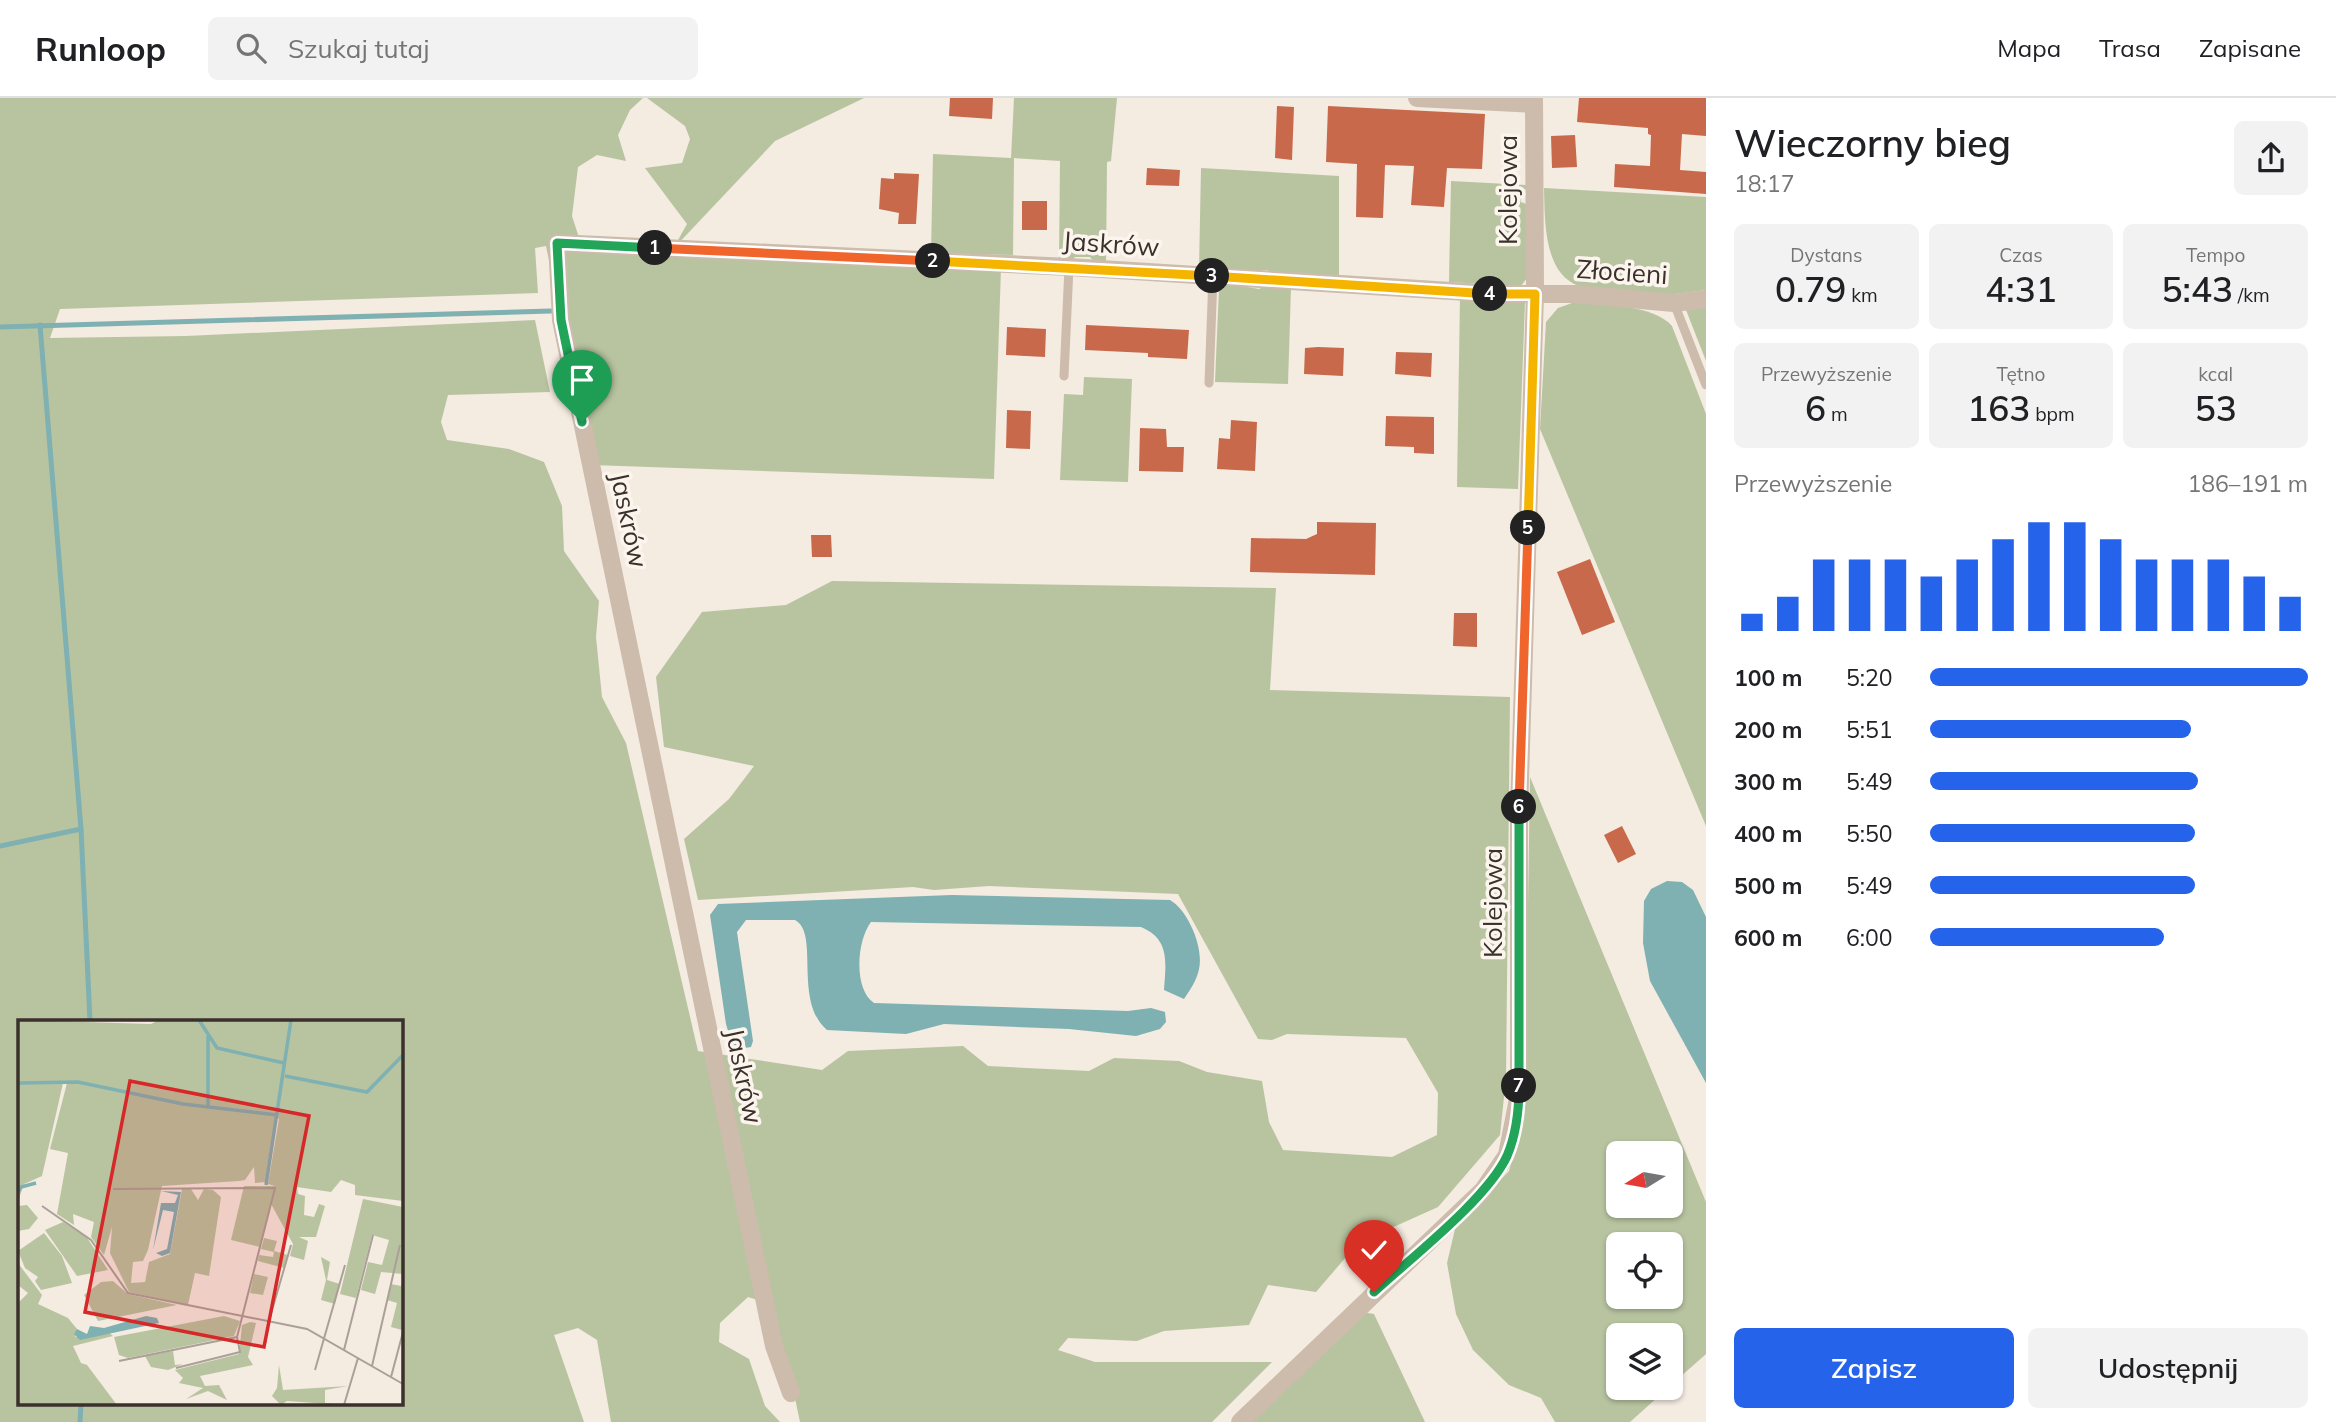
<!DOCTYPE html>
<html lang="pl">
<meta charset="utf-8">
<style>
:root{--surface:#fff;--page:#f2f2f2;--text:#202124;--muted:#757577;--line:#e0e0e0;--accent:#2563eb}
body{margin:0;font-family:Mulish,sans-serif;background:var(--page);color:var(--text);height:100vh;display:flex;flex-direction:column;font-size:26px;white-space:nowrap}
*{box-sizing:border-box;margin:0}
p{font-size:23px;color:var(--muted)}
.icon{flex:none;width:38px;height:38px;fill:none;stroke:currentColor;stroke-width:2;stroke-linecap:round;stroke-linejoin:round}
.map{position:relative;flex:1;overflow:hidden}
.sheet{display:flex;flex-direction:column;background:var(--surface);width:630px}
.sheet>*{flex:none}
.needle{width:46px;rotate:259deg}
.tools{position:absolute;left:1606px;top:1043px;display:grid;gap:14px}
.tools a{display:grid;place-items:center;width:77px;height:77px;border-radius:10px;background:var(--surface);box-shadow:0 2px 5px #0004;font-size:35px}
.pin{position:absolute;display:grid;place-items:center;width:60px;height:60px;color:#fff;margin:-72px -30px;border-radius:50% 50% 50% 0;rotate:-45deg;box-shadow:0 0 7px #0007}
.pin .icon{rotate:45deg}
.km{position:absolute;width:35px;height:35px;margin:-18px;border-radius:50%;background:#222;color:#fff;font-size:19px;line-height:35px;text-align:center}
.round{display:grid;place-items:center;flex:none;width:74px;height:74px;border-radius:10px;background:var(--page)}
.head{display:flex;align-items:center;justify-content:space-between;height:119px;padding:0 28px}
h1{font-size:38px;font-weight:600;line-height:52px}
.metrics{display:grid;grid-template-columns:repeat(3,1fr);gap:10px;height:119px;padding:7px 28px}
.metrics div{display:grid;align-content:center;border-radius:10px;background:var(--page);text-align:center}
.metrics b{font-size:35px;font-weight:600}
.metrics small{font-size:19px;font-weight:400}
.metrics p{font-size:19px}
.chart{height:196px;padding:14px 28px}
.chart p{display:flex;justify-content:space-between}
.chart svg{width:100%;height:126px;margin-top:7px;stroke:var(--accent);stroke-width:6}
.button{display:flex;gap:14px;margin-top:auto;padding:14px 28px}
.button a{flex:1;height:80px;border-radius:10px;background:var(--accent);color:#fff;font-size:28px;font-weight:600;line-height:80px;text-align:center}
.button a+a{background:var(--page);color:var(--text)}
ul{padding:0 28px;list-style:none;font-size:23px}
li{display:grid;grid-template-columns:112px 84px 1fr;align-items:center;height:52px}
li i{height:18px;border-radius:9px;background:var(--accent)}
header{display:flex;align-items:center;gap:42px;box-sizing:border-box;height:98px;padding:0 35px;background:var(--surface);border-bottom:2px solid var(--line)}
header strong{font-size:33px}
nav{display:flex;gap:38px;margin-inline-start:auto;font-size:24px}
.search{width:490px;height:63px;background:var(--page);display:flex;align-items:center;gap:18px;box-sizing:border-box;padding:0 24px;border-radius:10px;color:var(--muted);font-size:26px}
main{display:flex;flex:1;min-height:0}
.map>svg:first-child{display:block}
</style>
<header>
<strong>Runloop</strong>
<div class="search"><svg class="icon" aria-label="search" viewBox="0 0 24 24"><circle cx="10" cy="10" r="6"/><path d="M15 15l6 6"/></svg>Szukaj tutaj</div>
<nav><a>Mapa</a><a>Trasa</a><a>Zapisane</a></nav>
</header>
<main>
<div class="map">
<svg width="1706" height="1324" viewBox="0 0 1706 1324">
<rect width="100%" height="100%" fill="#f4ebe1"/>
<g fill="#b8c4a0" fill-rule="evenodd">
<path d="M0 0H643L630 12 618 37 626 63 597 57 578 69 572 118 582 149 673 151 687 126 645 70 682 65 690 41 685 28 647 0H864L775 43 674 150 1001 170 994 381 592 367 546 148 535 150 538 195 60 211 50 240 186 238 535 222 550 294 448 297 441 324 447 342 509 351 544 364 562 408 564 453 599 503 596 539 602 599 626 645 698 953 822 972 848 953 963 948 988 968 1089 973 1114 960 1179 963 1207 974 1262 983 1269 1024 1283 1052 1392 1059 1437 1037 1438 995 1406 940 1287 936 1272 942 1258 941 1178 796 989 788 934 792 913 789 698 802 684 741 729 701 754 668 664 649 656 579 702 514 786 507 832 483 1276 490 1270 592 1510 599 1506 980 1500 1037 1438 1109 1358 1145 1316 1194 1268 1187 1249 1227 1164 1233 1137 1243 1068 1240 1058 1252 1095 1264H1272L1212 1324H800L789 1272 767 1205 748 1199 720 1225 719 1244 749 1261 765 1308 780 1324H611L597 1242 578 1230 554 1237 584 1324H0ZM19 923H401V1305H19Z"/>
<path d="M1014 0H1117L1111 63 1107 64 1106 166 1095 165 1090 159H1075L1070 164H1059L1060 63 1014 60 1013 157 931 155 933 56 1011 60Z"/>
<path d="M1201 70 1339 78V179L1273 175 1267 172H1199Z"/>
<path d="M1451 83 1526 87V91L1521 93V104L1526 106 1527 180 1521 188 1449 184Z"/>
<path d="M1544 90 1706 99V192L1660 198 1579 188C1543 175 1545 122 1544 90Z"/>
<path d="M1225 185 1259 191 1265 188 1291 189 1288 286 1215 284 1219 190Z"/>
<path d="M1460 199 1525 204 1518 391 1457 389Z"/>
<path d="M1572 205C1599 205 1654 207 1672 228L1706 316V728L1540 331 1546 224 1558 210Z"/>
<path d="M1706 209V263L1686 212Z"/>
<path d="M1084 279 1132 281 1128 384 1060 382 1064 296 1083 297Z"/>
<path d="M1530 679 1706 1104V1256L1671 1287V1237H1619V1290H1668L1630 1324H1555L1541 1300 1509 1287 1473 1252 1456 1216 1447 1165 1456 1127 1509 1073 1518 1042 1525 998ZM1619 1055H1671V1108H1619ZM1619 1146H1671V1199H1619Z"/>
<path d="M1362 1214 1374 1216 1425 1324H1245Z"/>
</g>
<g fill="#7fb0b2">
<path d="M1667 783 1682 784 1693 792 1706 819V985L1650 883 1643 845 1644 803 1651 791Z"/>
<path d="M952 797 1170 802C1188 812 1204 850 1199 871 1197 882 1190 892 1184 901L1164 892C1166 864 1170 841 1141 829L871 824C857 842 853 891 874 905L1128 913 1151 910 1165 914 1166 924 1160 931 1136 938 1069 931 944 926 906 936 827 932C793 903 820 835 795 822H746L737 834 753 943 751 949 739 951 732 946 726 926 710 817 718 806Z"/>
</g>
<g fill="none" stroke-linecap="round" stroke-linejoin="round">
<g stroke="#7fb0b2" stroke-width="5">
<path d="M40 227 81 731 90 923"/>
<path d="M0 229 551 213"/>
<path d="M0 748 81 731"/>
<path d="M80 1324 81 1305"/>
</g>
</g>
<g fill="#c8694b">
<path d="M950 0H993L992 21 949 18Z"/>
<path d="M1579 0H1706V38L1682 36 1680 72 1706 74V96L1614 89 1615 66 1650 68 1651 37 1648 36V30L1577 24Z"/>
<path d="M1277 8 1294 9 1292 62 1275 60Z"/>
<path d="M1328 8 1485 16 1482 71 1447 70 1444 109 1411 107 1414 68 1385 67 1383 120 1356 119 1357 66 1326 64Z"/>
<path d="M1575 37 1577 69 1552 70 1551 38Z"/>
<path d="M1147 70 1180 72 1179 88 1146 87Z"/>
<path d="M894 75 919 76 916 126H898L899 115 879 111 881 80 894 81Z"/>
<rect x="1022" y="103" width="25" height="29"/>
<path d="M1086 227 1189 232 1187 261 1148 259V255L1085 252Z"/>
<path d="M1007 229 1046 231 1045 259 1006 257Z"/>
<path d="M1318 249 1344 250 1343 278 1304 276 1305 250Z"/>
<path d="M1396 254 1432 255 1431 279 1395 276Z"/>
<path d="M1007 312 1031 313 1030 351 1006 350Z"/>
<path d="M1386 318 1434 319V356L1414 355V349L1385 348Z"/>
<path d="M1231 322 1257 324 1255 373 1217 371 1219 340 1230 341Z"/>
<path d="M1140 330 1166 331 1167 349H1184L1183 374 1139 373Z"/>
<path d="M1317 424 1376 425 1375 477 1250 474 1251 440 1306 441 1317 436Z"/>
<path d="M811 437H831L832 459H812Z"/>
<path d="M1590 461 1615 524 1582 537 1557 474Z"/>
<path d="M1454 515H1477V549L1453 548Z"/>
<path d="M1622 728 1636 756 1618 765 1604 737Z"/>
</g>
<g fill="none" stroke-linecap="round" stroke-linejoin="round">
<g stroke="#cdbbac" stroke-width="9">
<path d="M1674 205 1706 287"/>
<path d="M1064 278 1069 169"/>
<path d="M1209 285 1213 178"/>
</g>
<g stroke="#cdbbac" stroke-width="18">
<path d="M1417 0 1534 6"/>
<path d="M791 1295 774 1248 561 222 557 145 1069 169 1499 196H1575L1674 205 1706 201"/>
<path d="M1240 1324 1483 1092 1507 1057 1519 996V714L1535 196 1534 0"/>
</g>
</g>
<g fill="none" stroke-linecap="round" stroke-linejoin="round">
<defs>
<path id="split-1" d="M582 324 561 222 557 145 655 150"/>
<path id="split-2" d="M655 150 933 163"/>
<path id="split-3" d="M933 163 1212 178"/>
<path id="split-4" d="M1212 178 1490 196"/>
<path id="split-5" d="M1490 196H1535L1528 430"/>
<path id="split-6" d="M1519 709 1528 430"/>
<path id="split-7" d="M1519 988V709"/>
<path id="split-8" d="M1374 1194C1411 1160 1487 1101 1507 1058 1516 1037 1519 1011 1519 988"/>
</defs>
<use href="#split-1" stroke="#fff" stroke-width="14"/>
<use href="#split-2" stroke="#fff" stroke-width="14"/>
<use href="#split-3" stroke="#fff" stroke-width="14"/>
<use href="#split-4" stroke="#fff" stroke-width="14"/>
<use href="#split-5" stroke="#fff" stroke-width="14"/>
<use href="#split-6" stroke="#fff" stroke-width="14"/>
<use href="#split-7" stroke="#fff" stroke-width="14"/>
<use href="#split-8" stroke="#fff" stroke-width="14"/>
<use href="#split-1" stroke="#22a559" stroke-width="9"/>
<use href="#split-2" stroke="#f0652b" stroke-width="9"/>
<use href="#split-3" stroke="#f5b400" stroke-width="9"/>
<use href="#split-4" stroke="#f5b400" stroke-width="9"/>
<use href="#split-5" stroke="#f5b400" stroke-width="9"/>
<use href="#split-6" stroke="#f0652b" stroke-width="9"/>
<use href="#split-7" stroke="#22a559" stroke-width="9"/>
<use href="#split-8" stroke="#22a559" stroke-width="9"/>
</g>
<g text-anchor="middle" stroke-width="7" stroke-linejoin="round" paint-order="stroke">
<g font-size="26" fill="#3b302b" stroke="#fbf5ee">
<text transform="translate(1508 92) rotate(-90)" y="9">Kolejowa</text>
<text transform="translate(1111 146) rotate(4)" y="9">Jaskrów</text>
<text transform="translate(1622 174) rotate(4)" y="9">Złocieni</text>
<text transform="translate(629 422) rotate(78)" y="9">Jaskrów</text>
<text transform="translate(1493 805) rotate(-90)" y="9">Kolejowa</text>
<text transform="translate(744 978) rotate(78)" y="9">Jaskrów</text>
</g>
</g>
<g transform="translate(18 922)">
<rect width="385" height="385" fill="#f4ebe1"/>
<path d="M0 0 133 4 141 0H385V181L337 175V165L323 160 313 172 279 167 280 174 287 176 286 195 296 197 301 184 307 186 298 217H281L290 221 286 240 272 236 275 224 253 184 242 227 213 220 226 166H257L250 164 261 99 257 97 247 162 237 163 236 147 227 160 221 161 144 166 130 230 125 241 115 242 113 263 127 262 131 242 152 234 164 169H173L180 180 186 169 195 170 203 177 191 256 177 253 170 285 111 272 92 233 94 207 86 235 73 217 76 202 55 194 56 205 39 194 50 133 32 129 49 63H45L24 156 6 164 0 181ZM345 179 385 187V254L363 252 357 274 343 270 350 242 364 245 371 220 354 215 338 278 322 274ZM9 185 20 198 11 209 0 211V186ZM45 202 68 216 90 250 59 256 27 210ZM26 213 44 236 54 263 23 270 17 261 20 257 7 248 0 231ZM246 218 259 221 256 231 270 235 266 248 240 241 241 235 255 237 256 232 243 229ZM303 237 312 242 309 260 322 264 317 284 303 280 308 260ZM0 243 24 275 20 284 50 298 59 309 57 317 90 312 95 316 55 326 63 343 69 345 99 385H0V283L10 273 0 265ZM236 254 250 257 245 275 232 273ZM95 261 110 274 159 285 80 301 66 275 83 262ZM385 261V326L384 310 373 307 379 283 369 280 373 264 383 266ZM206 296 222 301 216 316 110 338 101 335 96 317ZM232 302 238 303 230 337 235 345 182 356 187 366 201 365 209 380 190 371 168 379 185 368 161 363 165 358 157 350 221 334 224 305ZM155 331 157 345 165 344 150 350 133 347 127 336ZM261 345 265 370 330 366 307 370V383L324 385 269 381 263 385 254 376 259 368Z" fill="#b8c4a0"/>
<path d="M143 171 163 172 152 233 144 236 138 233 149 229 156 192 145 190 135 230 143 183H157L160 175ZM128 296 139 298 141 303 62 320 56 314 59 309 69 314 72 306 86 308Z" fill="#7fb0b2"/>
<path fill="none" stroke="#7fb0b2" stroke-width="3.5" d="M181 0 199 28 266 43M190 16V87M267 56 349 72 385 35M0 63 60 62 165 84 259 95M248 165 273 0M0 172 3 167 18 163"/>
<path fill="none" stroke="#aaa098" stroke-width="2" d="M95 169 257 168 219 317 222 332 158 348M24 186 73 220 110 273 289 309 385 364M250 304 273 225M326 330 355 215M101 341 219 317M354 346 382 225M297 350 327 245M373 357 385 312M326 385 340 338"/>
<path fill="#d62828" fill-opacity="0.15" stroke="#d62828" stroke-width="3.5" d="M112 61 291 96 246 327 67 292Z"/>
<rect width="385" height="385" fill="none" stroke="#3b302b" stroke-width="3.5"/>
</g>
</svg>
<div class="tools">
<a><svg class="needle" viewBox="-14 -14 28 28"><path d="M0-13l5 13h-10z" fill="#e53935"/><path d="M0 13l5-13h-10z" fill="#757577"/></svg></a>
<a><svg class="icon" aria-label="locate" viewBox="0 0 24 24"><circle cx="12" cy="12" r="6"/><path d="M12 2v4M12 18v4M2 12h4M18 12h4"/></svg></a>
<a><svg class="icon" aria-label="layers" viewBox="0 0 24 24"><path d="M12 4l9 5-9 5-9-5zM3 14l9 5 9-5"/></svg></a>
</div>
<div class="pin" style="left:582px;top:324px;background:#1e9e55"><svg class="icon" aria-label="arrive" viewBox="0 0 24 24"><path d="M6 21V4h12l-3 4 3 4H6"/></svg></div>
<div class="pin" style="left:1374px;top:1194px;background:#d93025"><svg class="icon" aria-label="check" viewBox="0 0 24 24"><path d="M5 12l5 5 9-10"/></svg></div>
<b class="km" style="left:655px;top:150px">1</b>
<b class="km" style="left:933px;top:163px">2</b>
<b class="km" style="left:1212px;top:178px">3</b>
<b class="km" style="left:1490px;top:196px">4</b>
<b class="km" style="left:1528px;top:430px">5</b>
<b class="km" style="left:1519px;top:709px">6</b>
<b class="km" style="left:1519px;top:988px">7</b>
</div>
<section class="sheet">
<div class="head"><div><h1>Wieczorny bieg</h1><p>18:17</p></div><a class="round"><svg class="icon" aria-label="share" viewBox="0 0 24 24"><path d="M12 15V3M7 8l5-5 5 5M5 13v7h14v-7"/></svg></a></div>
<div class="metrics">
<div><p>Dystans</p><b>0.79<small> km</small></b></div>
<div><p>Czas</p><b>4:31</b></div>
<div><p>Tempo</p><b>5:43<small> /km</small></b></div>
</div>
<div class="metrics">
<div><p>Przewyższenie</p><b>6<small> m</small></b></div>
<div><p>Tętno</p><b>163<small> bpm</small></b></div>
<div><p>kcal</p><b>53</b></div>
</div>
<div class="chart"><p><span>Przewyższenie</span>186–191 m</p>
<svg viewBox="0 0 160 44" preserveAspectRatio="none"><path d="M5 44V38M15 44V32M25 44V19M35 44V19M45 44V19M55 44V25M65 44V19M75 44V12M85 44V6M95 44V6M105 44V12M115 44V19M125 44V19M135 44V19M145 44V25M155 44V32"/></svg>
</div>
<ul>
<li><b>100 m</b>5:20<i style="width:100%"></i></li>
<li><b>200 m</b>5:51<i style="width:69%"></i></li>
<li><b>300 m</b>5:49<i style="width:71%"></i></li>
<li><b>400 m</b>5:50<i style="width:70%"></i></li>
<li><b>500 m</b>5:49<i style="width:70%"></i></li>
<li><b>600 m</b>6:00<i style="width:62%"></i></li>
</ul>
<div class="button"><a>Zapisz</a><a>Udostępnij</a></div>
</section>
</main>
